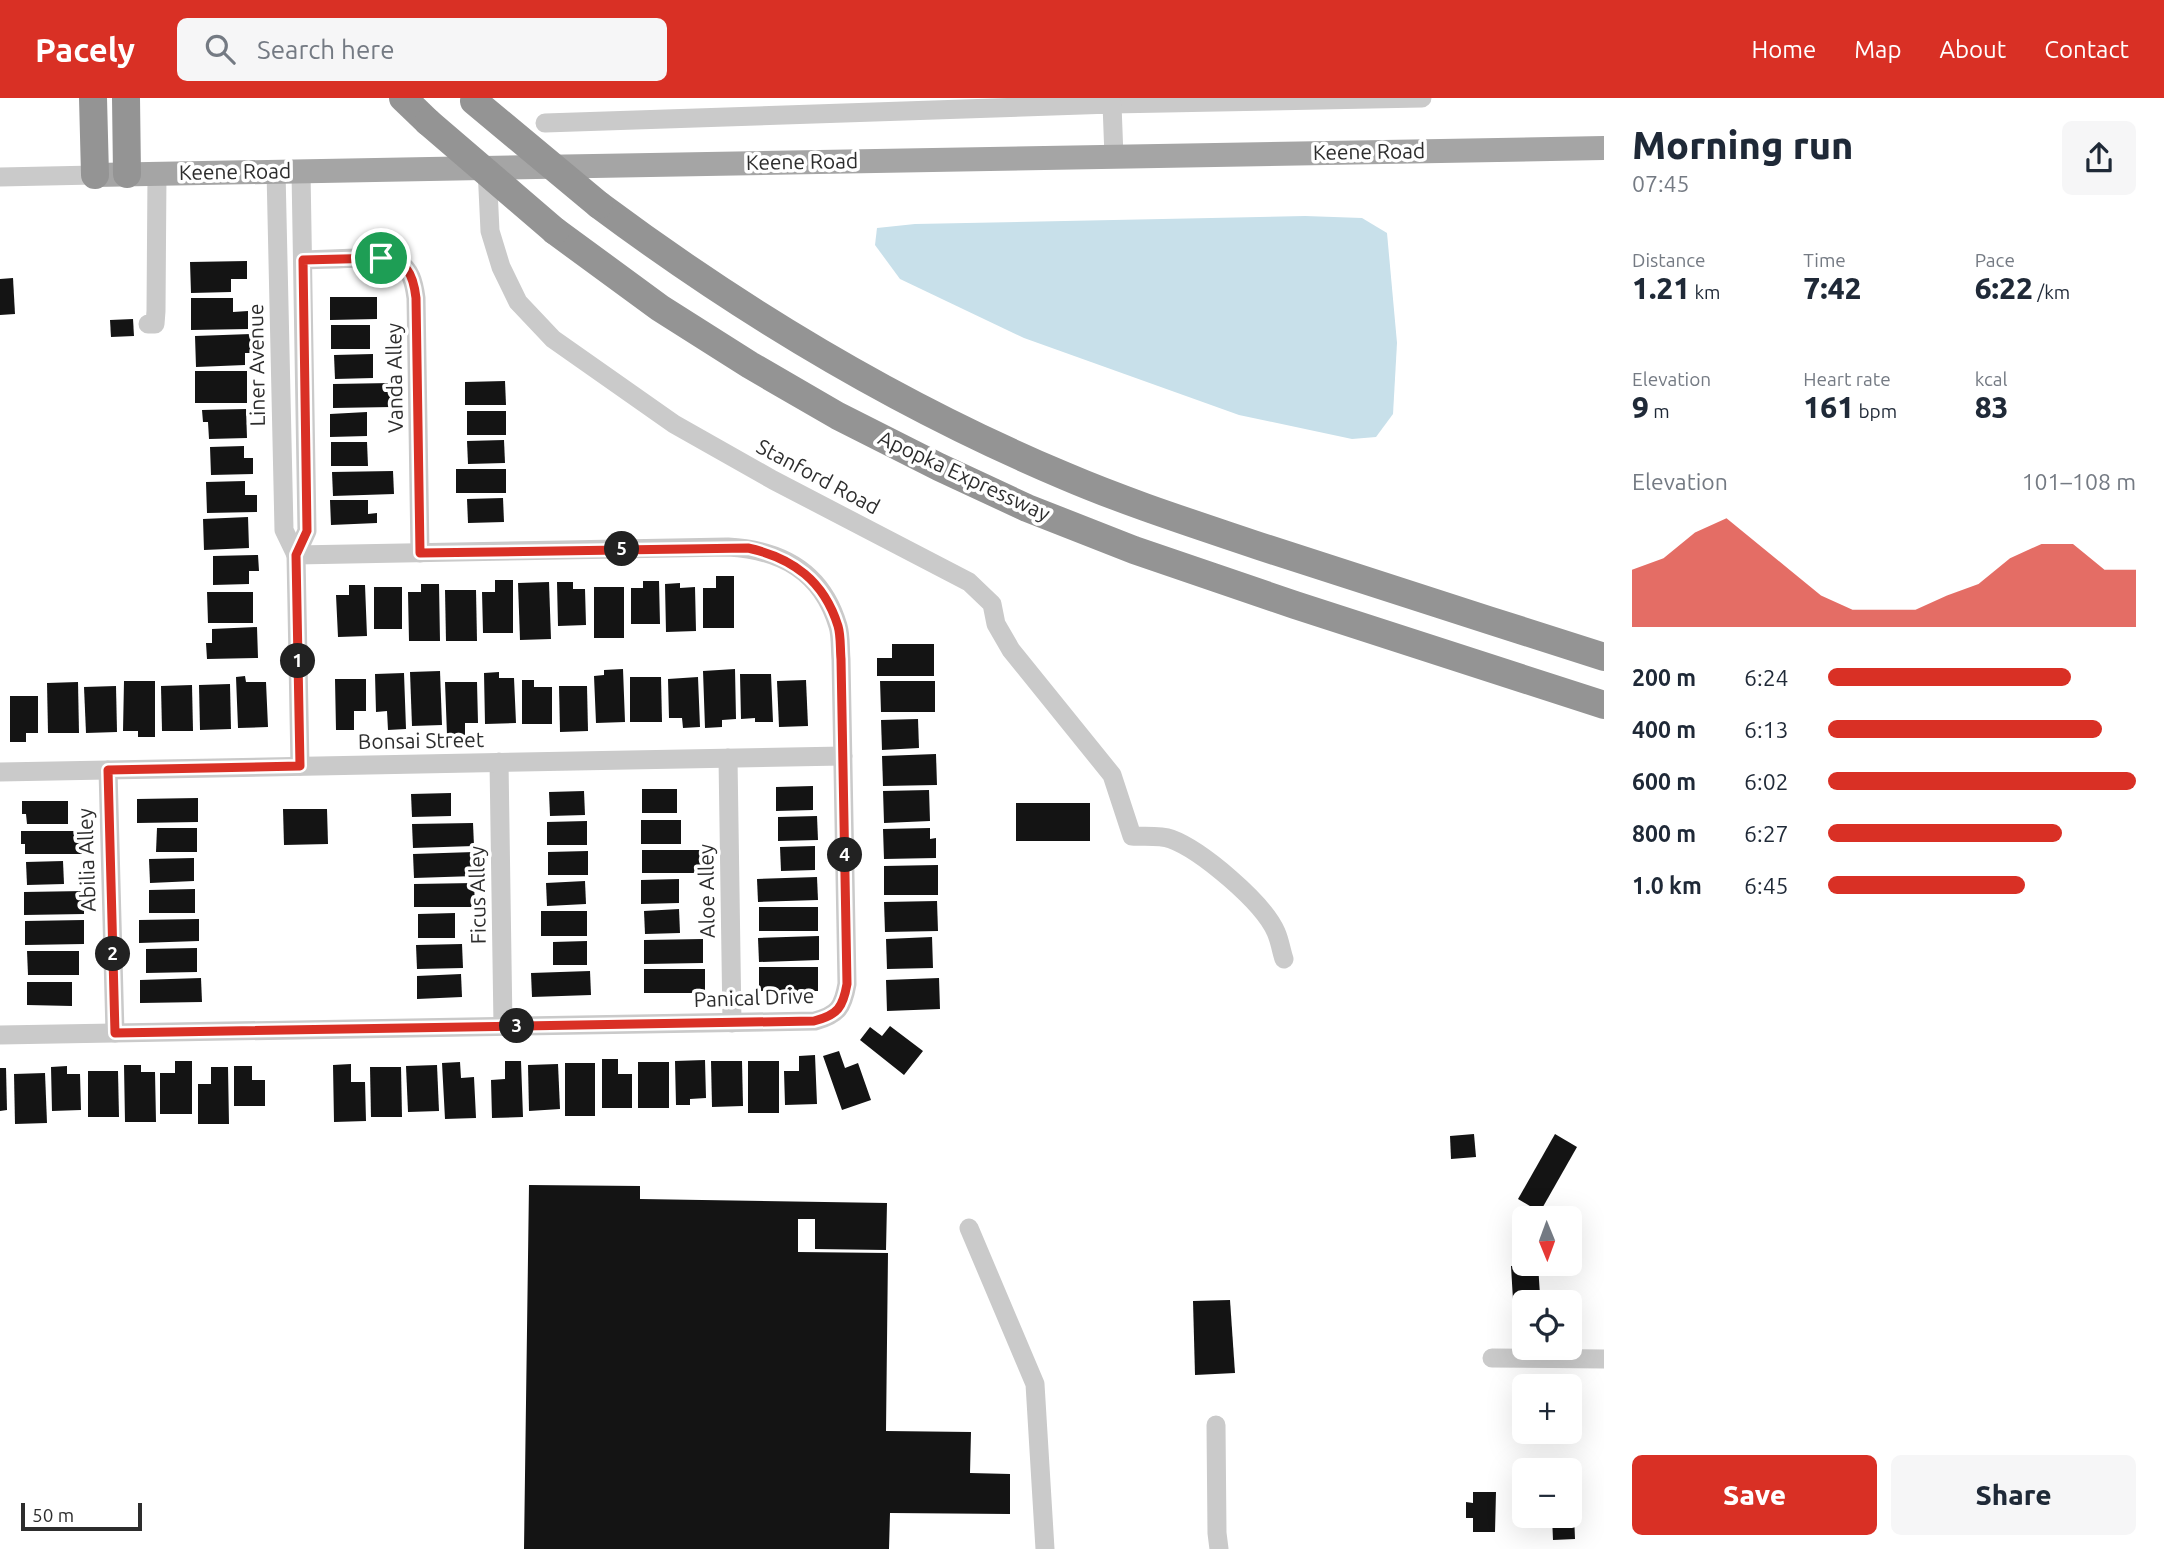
<!DOCTYPE html>
<meta charset="utf-8">
<style>
:root{--surface:#fff;--page:#f6f6f7;--text:#1f2937;--muted:#747a83;--accent:#d93025}
body{margin:0;font-family:Ubuntu,sans-serif;background:var(--page);color:var(--text);height:100vh;display:flex;flex-direction:column;font-size:26px;white-space:nowrap}
*{box-sizing:border-box;margin:0}
p{font-size:23px;color:var(--muted)}
.icon{flex:none;width:38px;height:38px;fill:none;stroke:currentColor;stroke-width:2;stroke-linecap:round;stroke-linejoin:round}
.map{position:relative;flex:1;overflow:hidden}
.side{display:flex;flex-direction:column;background:var(--surface);width:560px}
.side>*{flex:none}
.needle{width:46px;rotate:179deg}
.controls{position:absolute;left:1512px;top:1108px;display:grid;gap:14px}
.controls a{display:grid;place-items:center;width:70px;height:70px;border-radius:10px;background:var(--surface);box-shadow:0 7px 28px #0002;font-size:35px}
.scale{position:absolute;left:21px;bottom:18px;width:121px;box-sizing:border-box;padding-left:7px;border:4px solid #2d2d2d;border-top:0;font-size:19px;line-height:24px;white-space:nowrap;color:#2d2d2d;-webkit-text-stroke:5px #fff;paint-order:stroke}
.pin{position:absolute;display:grid;place-items:center;width:60px;height:60px;color:#fff;margin:-30px;border:4px solid #fff;border-radius:50%;box-shadow:0 2px 7px #0007}
.km{position:absolute;width:35px;height:35px;margin:-18px;border-radius:50%;background:#222;color:#fff;font-size:19px;line-height:35px;text-align:center}
.round{display:grid;place-items:center;flex:none;width:74px;height:74px;border-radius:10px;background:var(--page)}
.summary{display:flex;align-items:center;justify-content:space-between;height:119px;padding:0 28px}
h1{font-size:38px;font-weight:800;line-height:52px}
.stats{display:grid;grid-template-columns:repeat(3,1fr);gap:10px;height:119px;padding:7px 28px}
.stats div{display:grid;align-content:center}
.stats b{font-size:30px;font-weight:800}
.stats small{font-size:19px;font-weight:400}
.stats p{font-size:19px}
.chart{height:196px;padding:14px 28px}
.chart p{display:flex;justify-content:space-between}
.chart svg{width:100%;height:126px;margin-top:7px;fill:var(--accent);opacity:.7}
.action{display:flex;gap:14px;margin-top:auto;padding:14px 28px}
.action a{flex:1;height:80px;border-radius:10px;background:var(--accent);color:#fff;font-size:28px;font-weight:800;line-height:80px;text-align:center}
.action a+a{background:var(--page);color:var(--text)}
ul{padding:0 28px;list-style:none;font-size:23px}
li{display:grid;grid-template-columns:112px 84px 1fr;align-items:center;height:52px}
li i{height:18px;border-radius:9px;background:var(--accent)}
header{display:flex;align-items:center;gap:42px;box-sizing:border-box;height:98px;padding:0 35px;background:var(--accent);color:#fff}
header strong{font-size:33px}
nav{display:flex;gap:38px;margin-inline-start:auto;font-size:24px}
.search{width:490px;height:63px;background:var(--page);display:flex;align-items:center;gap:18px;box-sizing:border-box;padding:0 24px;border-radius:10px;color:var(--muted);font-size:26px}
main{display:flex;flex:1;min-height:0}
.map>svg:first-child{display:block}
</style>
<header>
<strong>Pacely</strong>
<div class="search"><svg class="icon" aria-label="search" viewBox="0 0 24 24"><circle cx="10" cy="10" r="6"/><path d="M15 15l6 6"/></svg>Search here</div>
<nav><a>Home</a><a>Map</a><a>About</a><a>Contact</a></nav>
</header>
<main>
<div class="map">
<svg width="1604" height="1451" viewBox="0 0 1604 1451">
<rect width="100%" height="100%" fill="#fff"/>
<path fill="#c8e0ea" d="M1305 118 1362 120 1387 135 1397 245 1393 316 1376 339 1352 341 1239 317 1024 240 900 181 875 147 877 130 915 126Z"/>
<g fill="#141414">
<path d="M247 163V181H231V194L191 195 190 164Z"/>
<path d="M13 180 15 216 0 217V181Z"/>
<path d="M330 199H377V221L330 222Z"/>
<path d="M191 200H233V214L248 213V231L191 232Z"/>
<path d="M133 221 134 238 111 239 110 222Z"/>
<rect x="331" y="227" width="39" height="24"/>
<path d="M251 236 252 255H245V267L196 269 195 238Z"/>
<path d="M373 256V280L335 281 334 257Z"/>
<rect x="195" y="273" width="52" height="32"/>
<path d="M505 283 506 307H465V284Z"/>
<path d="M391 285 392 309 333 310V286Z"/>
<path d="M246 311 247 340 209 341 208 324H203L202 312Z"/>
<rect x="467" y="313" width="39" height="24"/>
<path d="M367 314V338L330 339V316Z"/>
<path d="M504 342 505 365 468 366 467 343Z"/>
<path d="M331 344H367L368 368H331Z"/>
<path d="M244 348V360H253V376L211 377 210 349Z"/>
<rect x="456" y="371" width="50" height="24"/>
<path d="M393 373 394 396 333 398 332 374Z"/>
<path d="M245 383V397H257V414L207 415 206 384Z"/>
<path d="M503 400 504 424 468 425 467 401Z"/>
<path d="M330 402H368V416L377 415V425L331 427Z"/>
<path d="M248 419 249 450 204 452 203 421Z"/>
<path d="M258 457 259 473H249V486L213 487V458Z"/>
<path d="M716 478H734V530H703V490H716Z"/>
<path d="M495 482H513V535H483L482 494H495Z"/>
<path d="M643 483H659L660 526H631V490H643Z"/>
<path d="M549 484 551 541 520 542 518 485Z"/>
<path d="M557 484H573V491H585L586 527 558 528Z"/>
<path d="M680 485V490L695 489 696 533 666 534 665 486Z"/>
<path d="M421 486H439L440 543H409L408 494H421Z"/>
<path d="M349 487H365L367 538 338 539 336 497H349Z"/>
<rect x="374" y="489" width="28" height="42"/>
<rect x="594" y="489" width="30" height="51"/>
<path d="M445 492H476L477 543H446Z"/>
<path d="M207 494H253V525H208Z"/>
<path d="M257 529 258 560 207 561 206 545H212V531Z"/>
<path d="M892 546H934V578H877V560H892Z"/>
<path d="M623 571 625 624 596 625 594 578 604 577V572Z"/>
<path d="M735 571 736 621 722 622V629L705 630 703 573Z"/>
<path d="M440 573 442 627 412 628 410 574Z"/>
<path d="M499 574V580H514L516 625 485 626 484 575Z"/>
<path d="M404 575 406 631 388 632 387 613 376 614 375 576Z"/>
<path d="M740 576H771L773 624H755V620L741 621Z"/>
<path d="M245 578 246 584H266L268 629 238 630 236 579Z"/>
<path d="M630 579H661L662 624H630Z"/>
<path d="M698 579 700 629 683 630 682 620H669L668 581Z"/>
<path d="M335 581H366V613H354V632H336Z"/>
<path d="M522 582H534V589H552V626H522Z"/>
<path d="M806 582 808 628 779 629 777 583Z"/>
<path d="M124 583H155V639H138V633H123Z"/>
<path d="M880 583H935V614H881Z"/>
<path d="M78 584 79 635H48L47 585Z"/>
<path d="M445 584H477L478 625H465V637H447Z"/>
<path d="M230 586 231 631 200 632 199 587Z"/>
<path d="M192 587 193 633H162L161 588Z"/>
<path d="M116 588 117 634 86 635 84 589Z"/>
<path d="M559 588H587L588 633 560 634Z"/>
<path d="M10 598H38V635H26V644H10Z"/>
<path d="M918 621 919 650 882 652 881 622Z"/>
<path d="M936 656 937 687 883 688 882 658Z"/>
<path d="M813 688V712L776 713V689Z"/>
<rect x="642" y="691" width="35" height="24"/>
<path d="M929 692 930 723 884 725 883 693Z"/>
<path d="M584 693 585 717 550 718 549 694Z"/>
<path d="M451 695V718L412 719 411 696Z"/>
<path d="M198 700V724L137 725V701Z"/>
<path d="M22 703H68V726H27L26 716H22Z"/>
<rect x="1016" y="705" width="74" height="38"/>
<path d="M283 711H327L328 746 284 747Z"/>
<path d="M817 718 818 742 778 743V719Z"/>
<rect x="641" y="722" width="40" height="24"/>
<path d="M587 723V747H547V724Z"/>
<path d="M473 725 474 748 413 750 412 726Z"/>
<path d="M157 730H197V754H156Z"/>
<path d="M930 730V741L936 740V760L884 761 883 731Z"/>
<path d="M21 733H82V756H25V746H21Z"/>
<path d="M815 748V772L781 773 780 749Z"/>
<rect x="642" y="752" width="61" height="23"/>
<path d="M588 753V777H548V754Z"/>
<path d="M474 754 475 778 414 780 413 756Z"/>
<path d="M194 760V783L150 785 149 761Z"/>
<path d="M63 763 64 786 27 787 26 764Z"/>
<path d="M938 767V797H884V768Z"/>
<path d="M817 779 818 802 758 804 757 781Z"/>
<path d="M679 781V805L641 806V782Z"/>
<path d="M585 783 586 806 547 808 546 785Z"/>
<path d="M474 785 475 809H414V786Z"/>
<path d="M195 791V815H149V792Z"/>
<path d="M84 793V816L24 817V794Z"/>
<path d="M937 803 938 833 885 834 884 804Z"/>
<rect x="759" y="809" width="59" height="24"/>
<path d="M679 811 680 835 645 836 644 813Z"/>
<rect x="541" y="813" width="46" height="25"/>
<path d="M455 815V840H418V816Z"/>
<path d="M199 821V843L139 845V822Z"/>
<path d="M84 822V846L25 847V823Z"/>
<path d="M819 838V862L759 864 758 840Z"/>
<path d="M932 839 933 870 887 871 886 841Z"/>
<path d="M703 841V865L644 866V842Z"/>
<path d="M587 843V867H553V844Z"/>
<path d="M462 846 463 870 417 871 416 847Z"/>
<path d="M197 850V874L146 875V851Z"/>
<path d="M27 853H79V877H28Z"/>
<rect x="759" y="869" width="59" height="24"/>
<rect x="644" y="871" width="61" height="24"/>
<path d="M590 873 591 897 532 899 531 875Z"/>
<path d="M461 876 462 899 417 901V878Z"/>
<path d="M201 880 202 904 140 905V882Z"/>
<path d="M939 880 940 911 887 913 886 882Z"/>
<path d="M27 884H72V908L27 907Z"/>
<path d="M890 928 923 953 904 977 860 942 870 929 882 938Z"/>
<path d="M839 953 845 970 858 965 871 1002 842 1012 823 958Z"/>
<path d="M815 957 817 1006 785 1007 784 973H799V958Z"/>
<path d="M602 961H618V976H632V1010H602Z"/>
<path d="M705 962 706 1000 690 1001V1007H676L675 963Z"/>
<path d="M175 963H192V1016H160V975H175Z"/>
<path d="M505 963H521L523 1019 492 1020 491 982 505 981Z"/>
<path d="M711 963H742L743 1008 712 1009Z"/>
<rect x="748" y="963" width="31" height="52"/>
<path d="M460 964 461 980 474 979 476 1020 445 1021 442 965Z"/>
<rect x="638" y="964" width="31" height="46"/>
<rect x="565" y="965" width="30" height="53"/>
<path d="M351 966V984H365L366 1023 334 1024 333 967Z"/>
<path d="M558 966 560 1011 529 1013 528 967Z"/>
<path d="M124 967H141V974H155L156 1024H125Z"/>
<path d="M437 967 439 1013 408 1014 406 968Z"/>
<path d="M67 968V976H80L81 1012 52 1013 51 969Z"/>
<path d="M234 968H252V982H265V1008H234Z"/>
<path d="M211 969H228L229 1026H198V986H211Z"/>
<path d="M370 969H401L402 1019H371Z"/>
<path d="M0 970H6L7 1012 0 1013Z"/>
<path d="M88 973H118L119 1019H88Z"/>
<path d="M45 975 47 1025 15 1026 14 976Z"/>
<path d="M1474 1036 1476 1059 1451 1061 1450 1038Z"/>
<path d="M1555 1036 1577 1049 1540 1114 1518 1101Z"/>
<path d="M529 1087 640 1088V1101L887 1105 886 1152 815 1151V1121H798V1154L888 1155 886 1333 971 1334 970 1375 1010 1376V1416L890 1415 889 1451H524Z"/>
<path d="M1538 1166 1540 1197 1537 1198V1204H1524V1218L1514 1219 1511 1168Z"/>
<path d="M1230 1202 1235 1275 1195 1277 1193 1203Z"/>
<path d="M1572 1367 1575 1441 1553 1442 1552 1418H1570V1372H1542V1368Z"/>
<path d="M1473 1394H1496L1495 1434H1473V1420H1466V1404L1473 1405Z"/>
</g>
<g fill="none" stroke-linecap="round" stroke-linejoin="round">
<g stroke="#cacaca" stroke-width="19">
<path d="M1112 6 1422 0"/>
<path d="M545 25 1112 6 1114 59"/>
<path d="M487 70 490 133 501 169 518 204 553 241 674 326 773 382 969 484 992 506 996 526 1011 552 1112 677 1132 738C1144 739 1160 737 1171 741 1201 752 1263 804 1276 834 1280 843 1281 852 1284 861"/>
<path d="M276 73 284 432 296 457"/>
<path d="M0 79 95 77"/>
<path d="M303 162C321 162 383 157 396 163 411 170 414 185 416 200L420 455"/>
<path d="M148 226H155L156 213 157 76"/>
<path d="M728 660 732 925"/>
<path d="M499 664 503 928"/>
<path d="M300 668 296 457 307 433 301 73"/>
<path d="M108 672 115 935"/>
<path d="M0 674 843 658"/>
<path d="M0 937 815 923C838 917 843 909 847 886L841 561C840 551 841 538 838 528 822 474 782 452 728 449L296 457"/>
<path d="M969 1130 1035 1286 1045 1451"/>
<path d="M1492 1260 1604 1261"/>
<path d="M1216 1327 1217 1435 1219 1451"/>
</g>
<path stroke="#a5a5a5" stroke-width="24" d="M95 77 1604 50"/>
<g stroke="#949494" stroke-width="28">
<path d="M93 0 95 77"/>
<path d="M126 0 127 76"/>
<path d="M403 0 428 24"/>
<path d="M599 107C744 215 899 308 1065 378 1128 405 1194 426 1259 448 1374 486 1489 522 1604 559"/>
<path d="M555 133 660 210 750 267 838 318 939 369 1027 410 1134 452 1295 507 1604 607"/>
</g>
<g stroke="#949494" stroke-width="28">
<path d="M474 3 599 107"/>
<path d="M428 24 555 133"/>
</g>
</g>
<g fill="none" stroke-linecap="round" stroke-linejoin="round">
<defs>
<path id="route" d="M381 160C407 163 413 175 416 200L420 455 748 450C793 460 824 483 838 528 841 538 840 550 841 561L847 886C843 909 838 917 814 923L115 935 108 672 300 668 296 457 307 433 303 162Z"/>
</defs>
<use href="#route" stroke="#fff" stroke-width="14"/>
<use href="#route" stroke="#d93025" stroke-width="9"/>
</g>
<g text-anchor="middle" stroke-width="7" stroke-linejoin="round" paint-order="stroke">
<g font-size="21" fill="#2d2d2d" stroke="#fff">
<text transform="translate(1369 54) rotate(-1)" y="7">Keene Road</text>
<text transform="translate(802 64) rotate(-1)" y="7">Keene Road</text>
<text transform="translate(235 74) rotate(-1)" y="7">Keene Road</text>
<text transform="translate(257 267) rotate(-91)" y="7">Liner Avenue</text>
<text transform="translate(395 280) rotate(-91)" y="7">Vanda Alley</text>
<text transform="translate(964 378) rotate(25)" y="7">Apopka Expressway</text>
<text transform="translate(818 379) rotate(28)" y="7">Stanford Road</text>
<text transform="translate(421 643) rotate(-1)" y="7">Bonsai Street</text>
<text transform="translate(87 762) rotate(-92)" y="7">Abilia Alley</text>
<text transform="translate(707 793) rotate(-91)" y="7">Aloe Alley</text>
<text transform="translate(478 797) rotate(-91)" y="7">Ficus Alley</text>
<text transform="translate(754 900) rotate(-2)" y="7">Panical Drive</text>
</g>
</g>
</svg>
<div class="controls">
<a><svg class="needle" viewBox="-14 -14 28 28"><path d="M0-13l5 13h-10z" fill="#e53935"/><path d="M0 13l5-13h-10z" fill="#747a83"/></svg></a>
<a><svg class="icon" aria-label="locate" viewBox="0 0 24 24"><circle cx="12" cy="12" r="6"/><path d="M12 2v4M12 18v4M2 12h4M18 12h4"/></svg></a>
<a>+</a>
<a>−</a>
</div>
<div class="scale">50 m</div>
<div class="pin" style="left:381px;top:160px;background:#1e9e55"><svg class="icon" aria-label="arrive" viewBox="0 0 24 24"><path d="M6 21V4h12l-3 4 3 4H6"/></svg></div>
<b class="km" style="left:298px;top:563px">1</b>
<b class="km" style="left:113px;top:856px">2</b>
<b class="km" style="left:517px;top:928px">3</b>
<b class="km" style="left:845px;top:757px">4</b>
<b class="km" style="left:622px;top:451px">5</b>
</div>
<section class="side">
<div class="summary"><div><h1>Morning run</h1><p>07:45</p></div><a class="round"><svg class="icon" aria-label="share" viewBox="0 0 24 24"><path d="M12 15V3M7 8l5-5 5 5M5 13v7h14v-7"/></svg></a></div>
<div class="stats">
<div><p>Distance</p><b>1.21<small> km</small></b></div>
<div><p>Time</p><b>7:42</b></div>
<div><p>Pace</p><b>6:22<small> /km</small></b></div>
</div>
<div class="stats">
<div><p>Elevation</p><b>9<small> m</small></b></div>
<div><p>Heart rate</p><b>161<small> bpm</small></b></div>
<div><p>kcal</p><b>83</b></div>
</div>
<div class="chart"><p><span>Elevation</span>101–108 m</p>
<svg viewBox="0 0 160 44" preserveAspectRatio="none"><path d="M0 44V24L10 20L20 11L30 6L40 15L50 24L60 33L70 38L80 38L90 38L100 33L110 29L120 20L130 15L140 15L150 24L160 24V44z"/></svg>
</div>
<ul>
<li><b>200 m</b>6:24<i style="width:79%"></i></li>
<li><b>400 m</b>6:13<i style="width:89%"></i></li>
<li><b>600 m</b>6:02<i style="width:100%"></i></li>
<li><b>800 m</b>6:27<i style="width:76%"></i></li>
<li><b>1.0 km</b>6:45<i style="width:64%"></i></li>
</ul>
<div class="action"><a>Save</a><a>Share</a></div>
</section>
</main>
